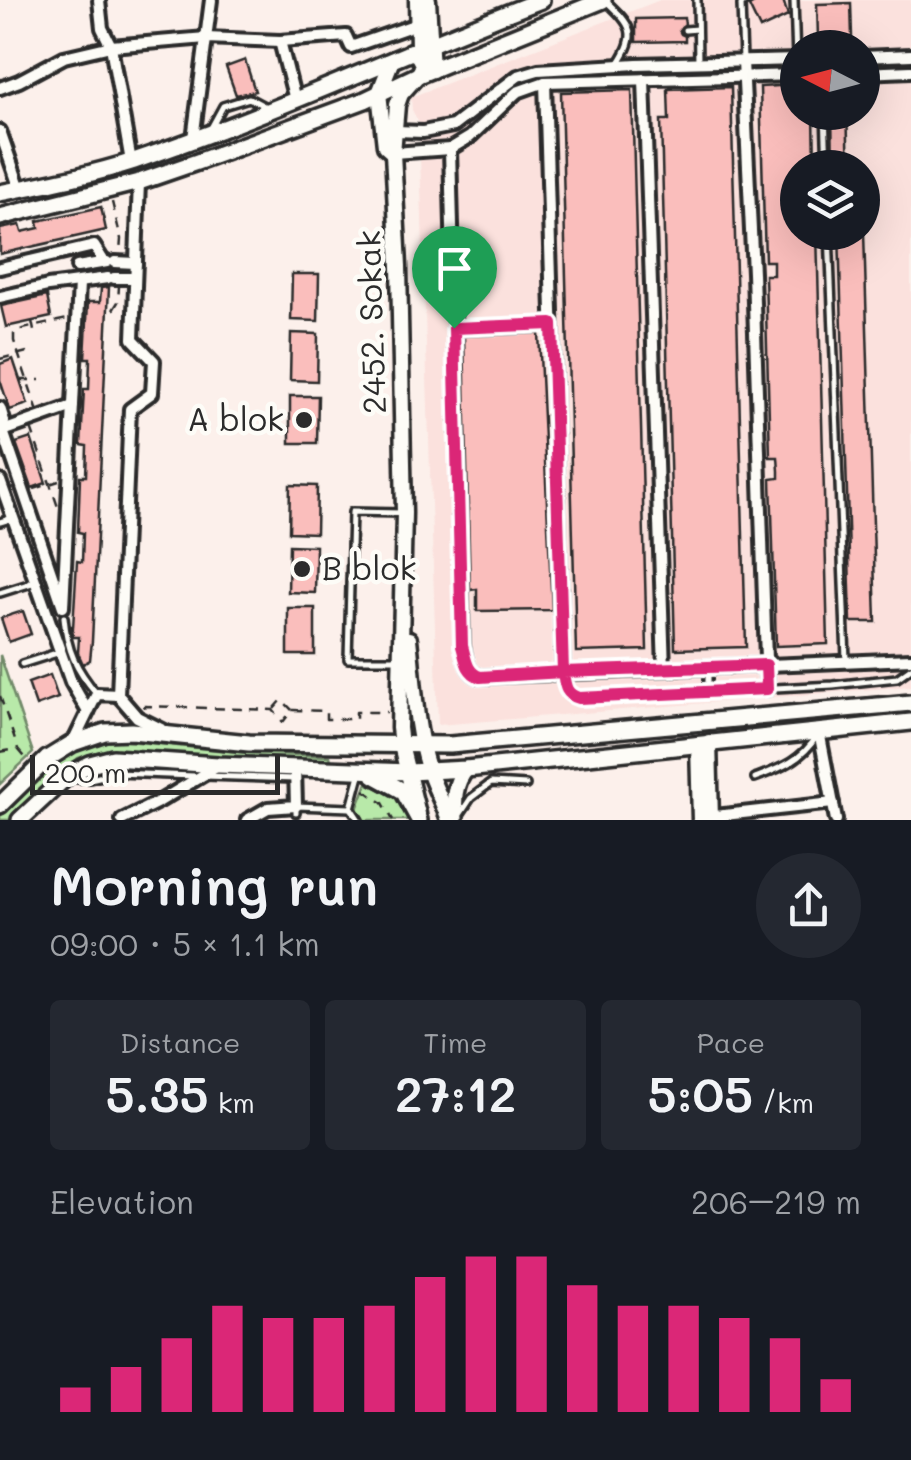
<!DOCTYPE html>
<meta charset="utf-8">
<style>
:root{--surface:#171b24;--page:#242831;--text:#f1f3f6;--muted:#9ea1a6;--accent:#db2777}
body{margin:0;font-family:Mali,sans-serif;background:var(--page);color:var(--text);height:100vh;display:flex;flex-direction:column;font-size:38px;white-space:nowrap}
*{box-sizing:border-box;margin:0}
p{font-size:32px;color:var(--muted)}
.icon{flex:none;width:55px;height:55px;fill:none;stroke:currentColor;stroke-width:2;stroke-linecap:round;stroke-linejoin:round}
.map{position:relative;height:820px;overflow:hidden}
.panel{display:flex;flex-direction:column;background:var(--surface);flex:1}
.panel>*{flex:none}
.needle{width:65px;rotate:276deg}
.controls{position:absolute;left:780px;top:30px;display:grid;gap:20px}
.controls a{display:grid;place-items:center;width:100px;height:100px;border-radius:50%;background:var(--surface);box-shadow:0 10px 40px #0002;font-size:50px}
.scale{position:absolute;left:30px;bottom:25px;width:250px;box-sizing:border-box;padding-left:10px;border:5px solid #2b2b2b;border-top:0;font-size:28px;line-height:35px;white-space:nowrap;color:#2b2b2b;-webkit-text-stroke:8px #fdfcf7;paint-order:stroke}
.pin{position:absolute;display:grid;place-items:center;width:85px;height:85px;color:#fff;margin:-102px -42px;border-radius:50% 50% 50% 0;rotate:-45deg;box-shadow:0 0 10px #0007}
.pin .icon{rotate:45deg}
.round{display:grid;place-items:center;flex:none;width:105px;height:105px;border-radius:52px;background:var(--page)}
.summary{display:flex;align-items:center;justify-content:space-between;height:170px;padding:0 50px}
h1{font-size:55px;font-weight:600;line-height:75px}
.metrics{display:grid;grid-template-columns:repeat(3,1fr);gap:15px;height:170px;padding:10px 50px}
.metrics div{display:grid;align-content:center;border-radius:10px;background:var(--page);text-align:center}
.metrics b{font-size:50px;font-weight:600}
.metrics small{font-size:28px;font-weight:400}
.metrics p{font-size:28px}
.chart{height:280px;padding:20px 50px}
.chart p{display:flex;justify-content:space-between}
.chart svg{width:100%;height:180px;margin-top:10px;stroke:var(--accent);stroke-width:6}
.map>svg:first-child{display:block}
</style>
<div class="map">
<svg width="911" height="820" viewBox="0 0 911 820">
<rect width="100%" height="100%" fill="#fcf0eb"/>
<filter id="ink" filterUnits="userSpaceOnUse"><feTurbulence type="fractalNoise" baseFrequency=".01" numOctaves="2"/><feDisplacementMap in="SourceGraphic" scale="20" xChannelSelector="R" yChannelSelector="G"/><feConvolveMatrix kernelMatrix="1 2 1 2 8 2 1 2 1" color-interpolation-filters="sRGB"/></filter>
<g filter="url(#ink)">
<path fill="#fbe1dd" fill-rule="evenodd" d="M660 0H911V686L438 725 419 123 412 110 411 97ZM798 48H862V112H798ZM798 168H862V232H798Z"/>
<g fill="#b8e9a9" stroke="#728a6a" stroke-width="2.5">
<path d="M0 655 33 753 0 784Z"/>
<path d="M119 740 247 753 330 756 332 764 245 760 118 749 97 752 78 758 10 820H0V816C39 779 62 745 119 740Z"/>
<path d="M367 783 397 797 409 820H364L357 809Z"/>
</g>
<g fill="#fabebc" stroke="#2b2b2b" stroke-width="2.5">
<path d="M760 0H783L788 16 760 29 749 6Z"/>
<path d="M851 3 852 37 818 38 817 4Z"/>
<path d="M684 18 685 24 679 30 681 34 685 36V41L636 42V19Z"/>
<path d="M245 60 255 91 236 95 226 67Z"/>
<path d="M798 85V112H814L815 168H798V232H817L828 644 776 646 771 479 779 478V471L778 457H770L765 275H773V261H765L760 87Z"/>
<path d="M731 87 746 647 675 649 661 120H669L668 89Z"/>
<path d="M632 90 647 650 576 652 561 92Z"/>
<path d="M832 112H847L849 168H833Z"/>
<path d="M101 207 106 230 0 254V229L20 225 22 232 39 228 38 221Z"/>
<path d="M839 232H864L876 622H851Z"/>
<path d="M292 274H319L318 321 291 320Z"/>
<path d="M109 287 92 641 90 660 83 664 78 653 79 637H73L72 627 73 628 77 561 82 562 83 533 78 532 80 476H86L87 446 81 445 84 389H89L90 358H85L88 302H100L101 288Z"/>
<path d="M47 296 51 317 6 327 1 306Z"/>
<path d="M291 333 318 334 317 381 290 380Z"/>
<path d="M539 333 552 610 477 611V589L470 590 464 336Z"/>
<path d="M13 359 28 404 10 410 0 380V364Z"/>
<path d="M290 396H318L317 443H290Z"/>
<path d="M31 438 46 483 32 488 16 443Z"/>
<path d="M290 485 317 486 316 533 289 532Z"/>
<path d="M289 545 316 546 315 593 288 592Z"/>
<rect x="288" y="608" width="27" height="47"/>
<path d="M23 611 31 634 9 642 1 618Z"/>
<path d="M50 675 58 698 36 706 28 683Z"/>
</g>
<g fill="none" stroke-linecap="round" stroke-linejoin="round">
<defs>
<g id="lane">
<path d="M697 0 698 62"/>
<path d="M794 0 796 60"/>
<path d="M607 2C631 25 639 33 618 64"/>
<path d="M685 30 697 29"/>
<path d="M743 60 741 5 746 0"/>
<path d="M825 112 827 168"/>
<path d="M211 128 223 106 249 98 264 106"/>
<path d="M829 232 846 659"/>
<path d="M458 327 551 324"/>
<path d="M0 522 13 518"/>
<path d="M0 593 35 582"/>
<path d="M64 617C67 651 76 669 97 694"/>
<path d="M399 659H348L352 512 401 513"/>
<path d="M22 664 60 652"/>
<path d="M564 675 568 691 575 697 584 698 833 685 897 678 911 668"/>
<path d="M708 693V667"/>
<path d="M205 776 294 779"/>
<path d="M755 778C781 768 801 761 817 736"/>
<path d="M78 779H90L116 773 194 776"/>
<path d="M296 813V806L351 808"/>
<path d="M461 813 471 798 491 783 526 785"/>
<path d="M359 820 351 808 361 771"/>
</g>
<g id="street">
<path d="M99 0 102 28 111 46 131 162"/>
<path d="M280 41 295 100"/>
<path d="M862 57 911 55"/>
<path d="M743 61 753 273 767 689"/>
<path d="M862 73 911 71"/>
<path d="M644 79 664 669"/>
<path d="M545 82 563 672"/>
<path d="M0 88 19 81 64 57 111 46 206 38 280 41 346 36 351 47 417 24"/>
<path d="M0 131 20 189"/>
<path d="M396 131 423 132 453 126 518 76 538 70 637 64 798 60"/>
<path d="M193 139 211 0"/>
<path d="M450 149 463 646C466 659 466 672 480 677L911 659"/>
<path d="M393 153 450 149 470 137 517 92 545 82 798 75"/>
<path d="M139 182 133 339 154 361 152 393 130 409 118 695 137 717 165 731"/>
<path d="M115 262 136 263"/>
<path d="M77 267 107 262"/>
<path d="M0 268 94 246 104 262"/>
<path d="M114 278H135"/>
<path d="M0 297 48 286 108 278"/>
<path d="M0 408 4 421 3 431 63 607 79 283"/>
<path d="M3 431 73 406"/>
<path d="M0 481 71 682 88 712 73 743"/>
<path d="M88 712 97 694 118 695"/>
<path d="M819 731 836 820"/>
<path d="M706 817 833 803"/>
<path d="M122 820 160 801 218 766"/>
<path d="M247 820 268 808 296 806 295 767"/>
</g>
<g id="secondary">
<path d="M417 0 418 47"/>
<path d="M428 0 432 70"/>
<path d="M410 51 418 56 423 66 418 75 401 94 397 105 393 153 399 266 404 513 399 728 401 745 418 814"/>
<path d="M392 60 379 93 385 146 393 153"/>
<path d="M409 639C414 682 415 727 428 768 433 785 443 802 449 820"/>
<path d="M709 742 711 820"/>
<path d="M698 744 700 820"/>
</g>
<g id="primary">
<path d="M0 193C44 184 91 175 134 161 272 114 405 52 541 0"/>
<path d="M0 217 139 182 197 162 365 100 418 75 603 0"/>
<path d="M374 775 403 791 419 820"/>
<path d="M0 805 47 759 73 743 105 732 132 731 249 743 450 745 911 703"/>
<path d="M20 820 67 776 90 764 113 758 218 765 409 772 466 769 911 722"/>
<path d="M455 820C454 801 453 784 466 769"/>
</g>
</defs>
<use href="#lane" stroke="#2b2b2b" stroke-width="12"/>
<use href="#street" stroke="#2b2b2b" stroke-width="18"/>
<use href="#secondary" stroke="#2b2b2b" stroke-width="21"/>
<use href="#primary" stroke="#2b2b2b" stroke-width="22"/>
<g stroke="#2b2b2b" stroke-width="2.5" stroke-dasharray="10 8" stroke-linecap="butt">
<path d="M112 202 121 239 120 253"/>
<path d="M113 310 118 302 119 286"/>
<path d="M32 321 35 336"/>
<path d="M0 359 27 352"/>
<path d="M20 380H40"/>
<path d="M38 412 14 341V334L19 330 67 319"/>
<path d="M31 428 59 510"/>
<path d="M34 489 59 481"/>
<path d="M0 696 18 749"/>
<path d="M144 708V706L273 710 283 722 292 710 326 711V719H356V712H387"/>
<path d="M274 709 282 700 292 710"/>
<path d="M0 752 18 749 30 763"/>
<path d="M364 790 383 803 393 820"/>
</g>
<use href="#lane" stroke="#fdfcf7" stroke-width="5"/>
<use href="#street" stroke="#fdfcf7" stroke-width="10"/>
<use href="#secondary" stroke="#fdfcf7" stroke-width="14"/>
<use href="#primary" stroke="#fdfcf7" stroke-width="15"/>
</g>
</g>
<g fill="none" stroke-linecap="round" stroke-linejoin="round" filter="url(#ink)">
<defs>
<path id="route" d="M454 328 462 646C466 659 466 672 480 677L563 672C565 685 565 694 579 698L767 689 766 665 563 672 552 324 454 328"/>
</defs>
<use href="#route" stroke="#fff" stroke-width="20"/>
<use href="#route" stroke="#db2777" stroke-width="12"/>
</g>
<g fill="#2b2b2b" stroke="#fdfcf7" stroke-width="4">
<circle cx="304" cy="420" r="10"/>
<circle cx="302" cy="569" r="10"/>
</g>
<g text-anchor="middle" stroke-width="9" stroke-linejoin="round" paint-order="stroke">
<g font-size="32" fill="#2b2b2b" stroke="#fdfcf7">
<text transform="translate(372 322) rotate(-92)" y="11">2452. Sokak</text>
</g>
<g font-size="32" fill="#2b2b2b" stroke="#fdfcf7" text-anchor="end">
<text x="284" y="431">A blok</text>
<text x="322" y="580" text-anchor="start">B blok</text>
</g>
</g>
</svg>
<div class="controls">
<a><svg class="needle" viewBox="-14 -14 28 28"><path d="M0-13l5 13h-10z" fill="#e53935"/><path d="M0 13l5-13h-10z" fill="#9ea1a6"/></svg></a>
<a><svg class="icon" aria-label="layers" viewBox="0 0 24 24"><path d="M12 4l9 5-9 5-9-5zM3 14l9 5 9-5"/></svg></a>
</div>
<div class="scale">200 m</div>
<div class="pin" style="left:454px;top:328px;background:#1e9e55"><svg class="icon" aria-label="arrive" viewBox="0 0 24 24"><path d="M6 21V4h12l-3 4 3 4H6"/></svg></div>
</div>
<section class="panel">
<div class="summary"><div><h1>Morning run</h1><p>09:00 · 5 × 1.1 km</p></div><a class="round"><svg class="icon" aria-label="share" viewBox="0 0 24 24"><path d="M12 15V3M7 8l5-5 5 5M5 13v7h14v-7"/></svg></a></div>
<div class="metrics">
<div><p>Distance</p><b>5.35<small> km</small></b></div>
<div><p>Time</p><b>27:12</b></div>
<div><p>Pace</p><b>5:05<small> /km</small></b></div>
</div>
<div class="chart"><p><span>Elevation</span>206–219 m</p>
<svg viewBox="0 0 160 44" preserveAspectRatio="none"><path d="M5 44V38M15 44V33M25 44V26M35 44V18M45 44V21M55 44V21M65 44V18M75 44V11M85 44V6M95 44V6M105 44V13M115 44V18M125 44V18M135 44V21M145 44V26M155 44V36"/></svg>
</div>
</section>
